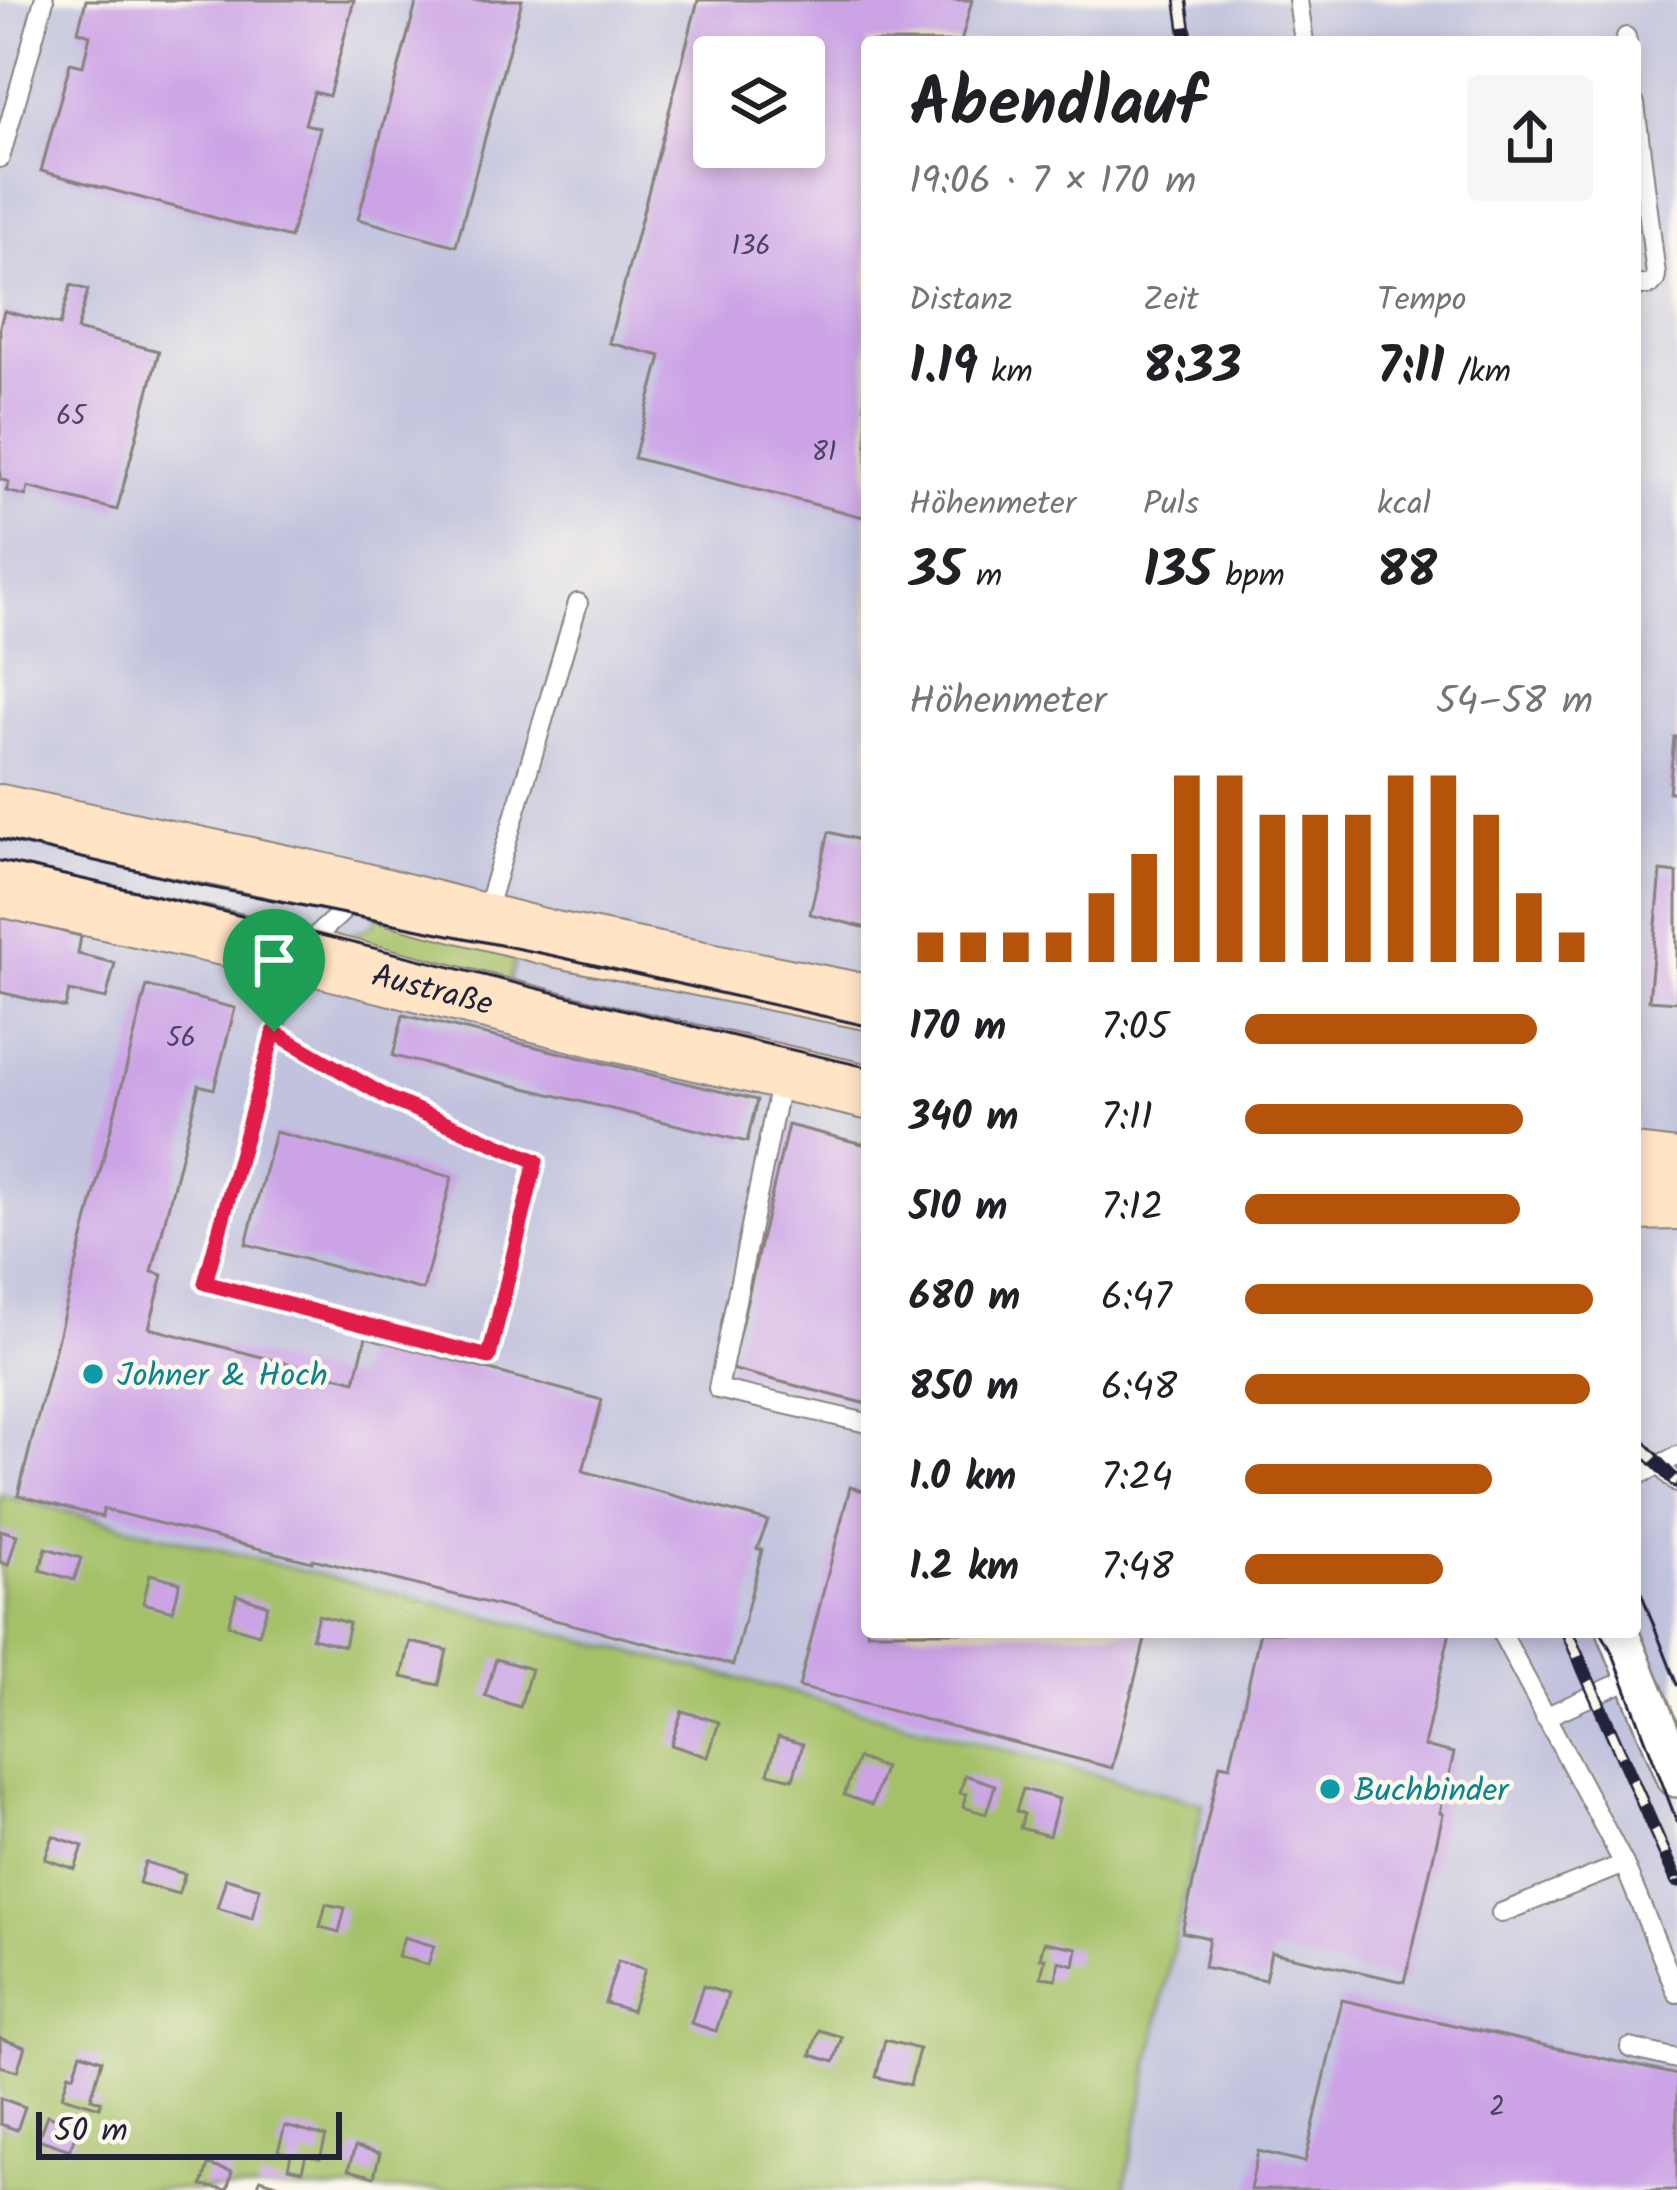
<!DOCTYPE html>
<html lang="de">
<meta charset="utf-8">
<style>
:root{--surface:#fff;--page:#f6f6f6;--text:#202124;--muted:#757577;--accent:#b45309}
body{margin:0;font-family:Kalam,sans-serif;background:var(--page);color:var(--text);height:100vh;display:flex;flex-direction:column;font-size:45px;white-space:nowrap}
*{box-sizing:border-box;margin:0}
p{font-size:39px;color:var(--muted)}
.icon{flex:none;width:66px;height:66px;fill:none;stroke:currentColor;stroke-width:2;stroke-linecap:round;stroke-linejoin:round}
.map{position:relative;flex:1;overflow:hidden}
.details{position:absolute;left:861px;top:36px;width:780px;height:1602px;display:flex;flex-direction:column;background:var(--surface);border-radius:12px;box-shadow:0 6px 18px #0003}
.details>*{flex:none}
.buttons{position:absolute;left:693px;top:36px;display:grid;gap:24px}
.buttons a{display:grid;place-items:center;width:132px;height:132px;border-radius:12px;background:var(--surface);box-shadow:0 6px 18px #0003;font-size:60px}
.scale{position:absolute;left:36px;bottom:30px;width:306px;box-sizing:border-box;padding-left:12px;border:6px solid #22223b;border-top:0;font-size:33px;line-height:42px;white-space:nowrap;color:#22223b;-webkit-text-stroke:9px #fbf7ec;paint-order:stroke}
.pin{position:absolute;display:grid;place-items:center;width:102px;height:102px;color:#fff;margin:-123px -51px;border-radius:50% 50% 50% 0;rotate:-45deg;box-shadow:0 0 12px #0007}
.pin .icon{rotate:45deg}
.round{display:grid;place-items:center;flex:none;width:126px;height:126px;border-radius:12px;background:var(--page)}
.headline{display:flex;align-items:center;justify-content:space-between;height:204px;padding:0 48px}
h1{font-size:66px;font-weight:800;line-height:90px}
.metrics{display:grid;grid-template-columns:repeat(3,1fr);gap:18px;height:204px;padding:12px 48px}
.metrics div{display:grid;align-content:center}
.metrics b{font-size:51px;font-weight:800}
.metrics small{font-size:33px;font-weight:400}
.metrics p{font-size:33px}
.chart{height:336px;padding:24px 48px}
.chart p{display:flex;justify-content:space-between}
.chart svg{width:100%;height:216px;margin-top:12px;stroke:var(--accent);stroke-width:6}
ul{padding:0 48px;list-style:none;font-size:39px}
li{display:grid;grid-template-columns:192px 144px 1fr;align-items:center;height:90px}
li i{height:30px;border-radius:15px;background:var(--accent)}
.map>svg:first-child{display:block}
</style>
<div class="map">
<svg width="1677" height="2190" viewBox="0 0 1677 2190">
<rect width="100%" height="100%" fill="#fbf7ec"/>
<filter id="ink" filterUnits="userSpaceOnUse"><feTurbulence type="fractalNoise" baseFrequency=".00833" numOctaves="2"/><feDisplacementMap in="SourceGraphic" scale="24" xChannelSelector="R" yChannelSelector="G"/><feConvolveMatrix kernelMatrix="1 2 1 2 8 2 1 2 1" color-interpolation-filters="sRGB"/></filter>
<filter id="wash" filterUnits="userSpaceOnUse"><feTurbulence type="fractalNoise" baseFrequency=".004" numOctaves="4" result="noise"/><feDisplacementMap in="SourceGraphic" scale="48" xChannelSelector="R" yChannelSelector="G"/><feGaussianBlur stdDeviation="2.7" result="paint"/><feColorMatrix in="noise" values="0 0 0 0 0 0 0 0 0 0 0 0 0 0 0 0 0 1.4 0 .05"/><feComposite in="paint" operator="in"/></filter>
<g filter="url(#wash)">
<rect width="100%" height="100%" fill="#ebe2c2"/>
<path fill="#c1c2dd" fill-rule="evenodd" d="M0 0H1677V2190H1124L1203 1804 779 1689 0 1495ZM867 42H1635V1632H867ZM714 57H804V147H714Z"/>
<g fill="#a5c168" stroke="#647252" stroke-width="3">
<path d="M378 912 516 957 507 991 343 939 374 925Z"/>
<path d="M0 1495 779 1689 1203 1804 1124 2190H0Z"/>
</g>
<g id="blocks">
<g fill="#cca4e6" fill-rule="evenodd">
<path d="M86 0H354L329 96 314 92 305 124 320 128 290 238 41 171 70 63 83 66 90 35 78 31Z"/>
<path d="M417 0H522L456 246 358 219Z"/>
<path d="M698 0H972L961 42H867L865 408 867 409V506L863 517 634 458 661 356 609 343ZM714 57H804V147H714Z"/>
<path d="M71 285 88 290 77 330 159 351 117 510 28 487 26 496 6 491 9 482 0 479V326L4 311 60 325Z"/>
<path d="M1674 737H1677V792H1669Z"/>
<path d="M829 832 867 842V928L810 914Z"/>
<path d="M1661 871 1677 873V1002L1649 1000Z"/>
<path d="M0 916 81 936 78 954 115 963 106 999 69 991 65 1008 0 992Z"/>
<path d="M147 986 235 1008 214 1089 199 1085 152 1272 163 1275 149 1328 355 1381 366 1337 602 1400 583 1471 768 1521 757 1549 762 1550 733 1665 313 1559 312 1562 103 1509 102 1517 18 1495Z"/>
<path d="M403 1015 757 1100 747 1142 393 1056Z"/>
<path d="M788 1125 867 1145V1404L731 1369Z"/>
<path d="M275 1132 452 1177 423 1290 246 1244Z"/>
<path d="M850 1487 867 1492V1632H1147L1112 1768 799 1687Z"/>
<path d="M0 1530 17 1535 8 1565 0 1562Z"/>
<path d="M46 1548 81 1558 74 1580 40 1570Z"/>
<path d="M150 1574 180 1582 173 1611 143 1603Z"/>
<path d="M237 1595 268 1605 259 1634 228 1625Z"/>
<path d="M318 1615 349 1623 344 1646 312 1638Z"/>
<path d="M1260 1632H1450L1424 1746 1454 1753 1440 1813 1443 1814 1405 1982 1271 1952 1265 1980 1204 1967 1209 1938 1182 1932 1220 1764 1230 1766Z"/>
<path d="M410 1642 447 1650 439 1685 402 1677Z"/>
<path d="M496 1659 531 1669 520 1707 485 1696Z"/>
<path d="M682 1711 719 1722 708 1757 671 1745Z"/>
<path d="M778 1737 803 1744 793 1779 768 1773Z"/>
<path d="M858 1758 884 1768 872 1805 844 1795Z"/>
<path d="M965 1775 995 1785 986 1814 963 1807 966 1794 960 1793Z"/>
<path d="M1023 1789 1059 1799 1049 1836 1020 1828 1024 1814 1016 1811Z"/>
<path d="M53 1836 83 1846 75 1869 45 1859Z"/>
<path d="M145 1862 185 1874 178 1894 139 1883Z"/>
<path d="M226 1878 260 1888 252 1918 217 1908Z"/>
<path d="M326 1904 345 1908 339 1932 320 1927Z"/>
<path d="M404 1937 434 1946 428 1965 398 1956Z"/>
<path d="M1044 1942 1077 1948 1074 1965 1059 1961 1056 1979 1041 1977 1045 1958H1040Z"/>
<path d="M618 1961 645 1969 632 2011 605 2003Z"/>
<path d="M703 1986 728 1994 716 2031 691 2023Z"/>
<path d="M1342 2000 1677 2075V2190H1250L1258 2151 1305 2162Z"/>
<path d="M819 2030 842 2037 834 2062 811 2055Z"/>
<path d="M0 2038 25 2047 17 2071 0 2066Z"/>
<path d="M885 2040 919 2049 910 2085 876 2077Z"/>
<path d="M81 2053 102 2060 91 2098 101 2101 100 2107 62 2096 69 2073 74 2075Z"/>
<path d="M0 2098 25 2107 17 2130 0 2124Z"/>
<path d="M47 2115 78 2126 70 2150 38 2139Z"/>
<path d="M285 2126 326 2137 320 2159 306 2155 302 2171 288 2168 291 2155 278 2151Z"/>
<path d="M355 2147 380 2154 374 2177 348 2170Z"/>
<path d="M208 2165 232 2172 227 2190 202 2186Z"/>
<path d="M260 2179 294 2189V2190H257Z"/>
</g>
</g>
</g>
<g filter="url(#ink)">
<use href="#blocks" fill-opacity="0" stroke="#86827e" stroke-width="3"/>
<g fill="none" stroke-linecap="round" stroke-linejoin="round">
<defs>
<g id="lane">
<path d="M1298 0 1304 42"/>
<path d="M1626 37 1627 42"/>
<path d="M1635 104 1656 275 1655 280 1650 285H1635"/>
<path d="M0 158 44 0"/>
<path d="M484 918 578 603"/>
<path d="M274 1032 390 1099 536 1161 489 1357 205 1283 285 993 310 957 318 934 340 914 335 888"/>
<path d="M781 1079 718 1389 867 1423"/>
<path d="M1660 1466 1677 1483"/>
<path d="M1635 1477 1677 1456"/>
<path d="M1501 1632 1624 1864 1501 1913"/>
<path d="M1545 1717 1636 1676"/>
<path d="M1624 1864 1677 1993"/>
<path d="M1630 2048 1677 2059"/>
</g>
<path id="street" d="M1618 1632 1677 1777"/>
<g id="secondary">
<path d="M0 812 334 883 554 939 867 1002"/>
<path id="s1" d="M0 889 310 957 614 1034 867 1092"/>
<path d="M1635 1162 1677 1167"/>
<path d="M1635 1203 1677 1202"/>
</g>
</defs>
<use href="#lane" stroke="#86827e" stroke-width="22"/>
<use href="#street" stroke="#86827e" stroke-width="44"/>
<use href="#secondary" stroke="#86827e" stroke-width="58"/>
<use href="#lane" stroke="#fff" stroke-width="18"/>
<use href="#street" stroke="#fff" stroke-width="39"/>
<use href="#secondary" stroke="#ffe4c6" stroke-width="54"/>
<g stroke="#22223b" stroke-width="3">
<path d="M0 839 204 886 550 955 867 1026"/>
<path d="M0 861C291 923 577 1002 867 1067"/>
<path d="M1635 1577 1677 1685"/>
<path d="M1601 1632 1613 1654 1677 1822"/>
</g>
<defs>
<g id="rail">
<path d="M1181 0 1187 42"/>
<path d="M1635 1440 1677 1483"/>
<path d="M1567 1632 1677 1881"/>
</g>
</defs>
<use href="#rail" stroke="#22223b" stroke-width="14"/>
<use href="#rail" stroke="#fbf7ec" stroke-width="9" stroke-dasharray="27" stroke-linecap="butt"/>
</g>
</g>
<g fill="none" stroke-linecap="round" stroke-linejoin="round" filter="url(#ink)">
<defs>
<path id="route" d="M274 1032 390 1099 536 1161 489 1357 205 1283Z"/>
</defs>
<use href="#route" stroke="#fff" stroke-width="24"/>
<use href="#route" stroke="#e11d48" stroke-width="15"/>
</g>
<g fill="#0f9aa8" stroke="#fbf7ec" stroke-width="4.5">
<circle cx="93" cy="1374" r="12"/>
<circle cx="1330" cy="1789" r="12"/>
</g>
<g text-anchor="middle" stroke-width="9" stroke-linejoin="round" paint-order="stroke">
<g font-size="27" fill="#4c4266">
<text x="751" y="254">136</text>
<text x="71" y="424">65</text>
<text x="824" y="460">81</text>
<text x="181" y="1046">56</text>
<text x="1497" y="2115">2</text>
</g>
<g font-size="33" fill="#22223b" stroke="#fbf7ec">
<text dy="12" stroke="none"><textPath href="#s1" startOffset="444">Austraße</textPath></text>
</g>
<g font-size="33" fill="#0d838f" stroke="#fbf7ec" text-anchor="start">
<text x="117" y="1386">Johner &amp; Hoch</text>
<text x="1354" y="1801">Buchbinder</text>
</g>
</g>
</svg>
<div class="buttons">
<a><svg class="icon" aria-label="layers" viewBox="0 0 24 24"><path d="M12 4l9 5-9 5-9-5zM3 14l9 5 9-5"/></svg></a>
</div>
<div class="scale">50 m</div>
<div class="pin" style="left:274px;top:1032px;background:#1e9e55"><svg class="icon" aria-label="arrive" viewBox="0 0 24 24"><path d="M6 21V4h12l-3 4 3 4H6"/></svg></div>
<section class="details">
<div class="headline"><div><h1>Abendlauf</h1><p>19:06 · 7 × 170 m</p></div><a class="round"><svg class="icon" aria-label="share" viewBox="0 0 24 24"><path d="M12 15V3M7 8l5-5 5 5M5 13v7h14v-7"/></svg></a></div>
<div class="metrics">
<div><p>Distanz</p><b>1.19<small> km</small></b></div>
<div><p>Zeit</p><b>8:33</b></div>
<div><p>Tempo</p><b>7:11<small> /km</small></b></div>
</div>
<div class="metrics">
<div><p>Höhenmeter</p><b>35<small> m</small></b></div>
<div><p>Puls</p><b>135<small> bpm</small></b></div>
<div><p>kcal</p><b>88</b></div>
</div>
<div class="chart"><p><span>Höhenmeter</span>54–58 m</p>
<svg viewBox="0 0 160 44" preserveAspectRatio="none"><path d="M5 44V38M15 44V38M25 44V38M35 44V38M45 44V30M55 44V22M65 44V6M75 44V6M85 44V14M95 44V14M105 44V14M115 44V6M125 44V6M135 44V14M145 44V30M155 44V38"/></svg>
</div>
<ul>
<li><b>170 m</b>7:05<i style="width:84%"></i></li>
<li><b>340 m</b>7:11<i style="width:80%"></i></li>
<li><b>510 m</b>7:12<i style="width:79%"></i></li>
<li><b>680 m</b>6:47<i style="width:100%"></i></li>
<li><b>850 m</b>6:48<i style="width:99%"></i></li>
<li><b>1.0 km</b>7:24<i style="width:71%"></i></li>
<li><b>1.2 km</b>7:48<i style="width:57%"></i></li>
</ul>
</section>
</div>
